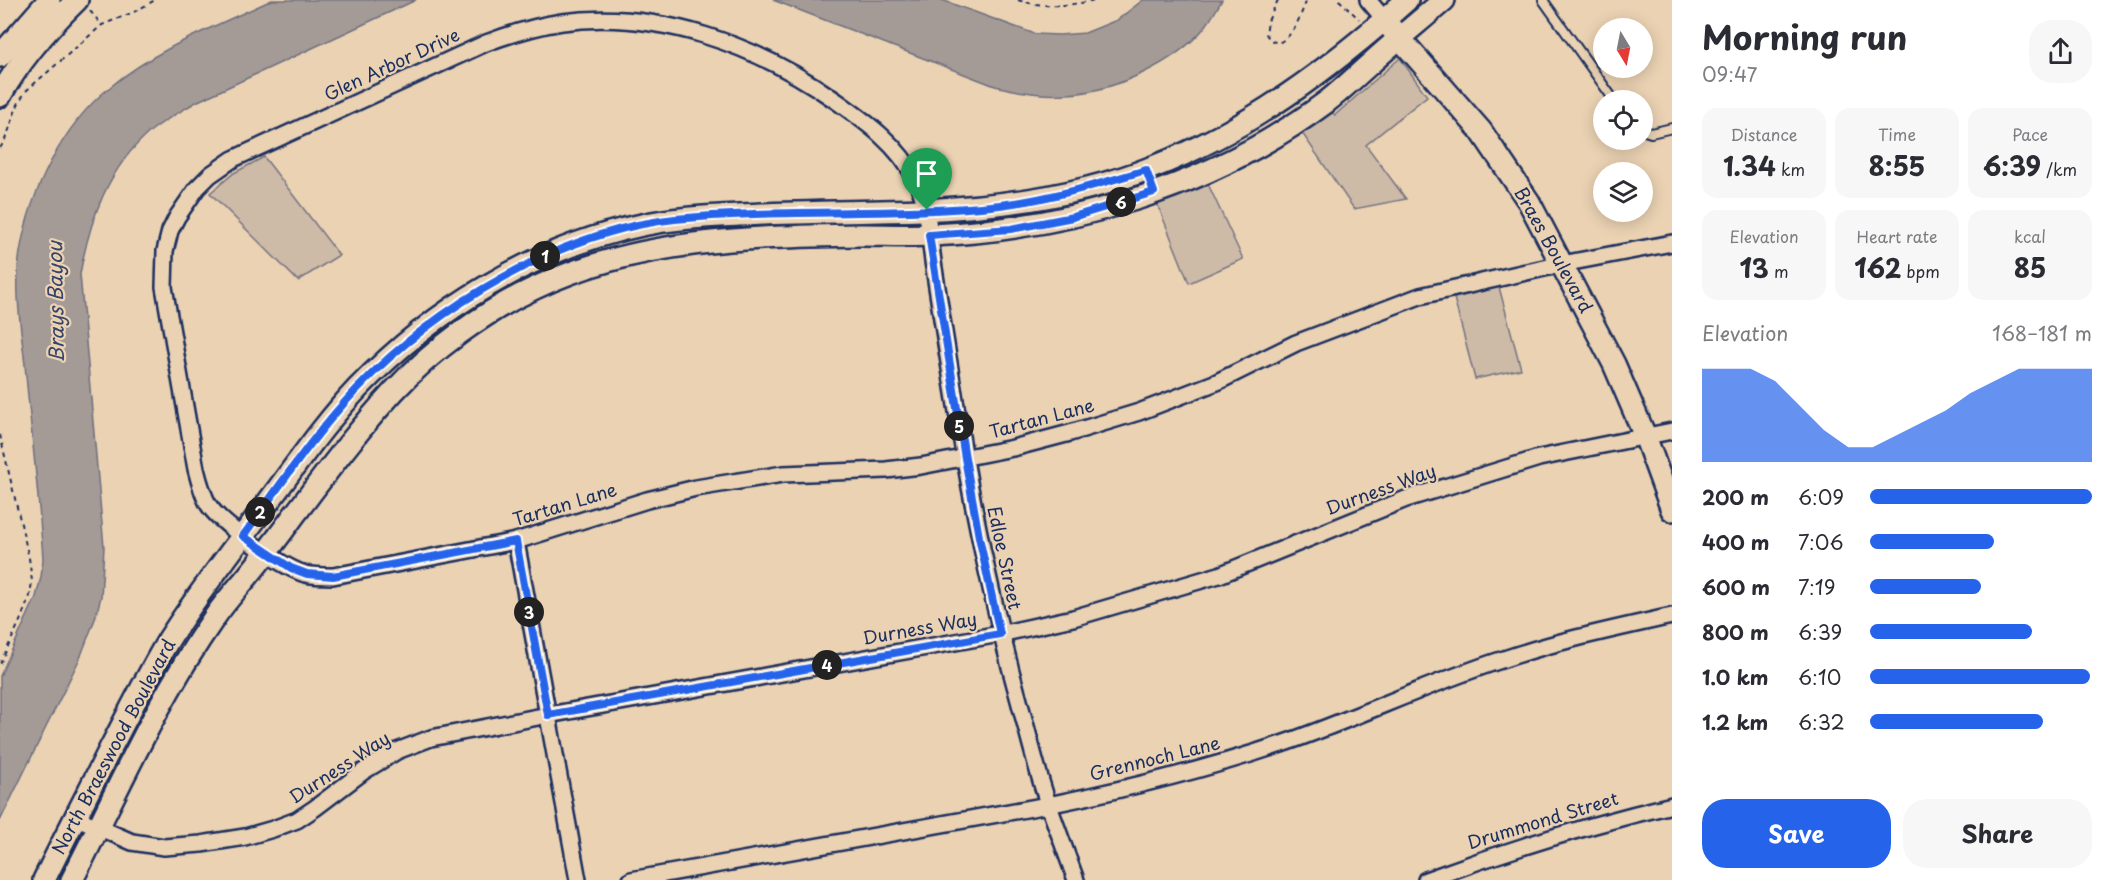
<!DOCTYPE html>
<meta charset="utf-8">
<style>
:root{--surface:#fff;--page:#f7f7f7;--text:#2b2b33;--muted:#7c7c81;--accent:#2563eb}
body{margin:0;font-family:"Playpen Sans",sans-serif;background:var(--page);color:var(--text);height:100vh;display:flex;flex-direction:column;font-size:22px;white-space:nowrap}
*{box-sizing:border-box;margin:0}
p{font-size:20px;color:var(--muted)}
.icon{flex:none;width:33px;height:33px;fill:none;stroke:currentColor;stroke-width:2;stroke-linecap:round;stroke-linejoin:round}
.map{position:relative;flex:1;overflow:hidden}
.side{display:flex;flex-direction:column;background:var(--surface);width:450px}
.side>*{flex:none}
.needle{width:39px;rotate:170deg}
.controls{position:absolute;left:1593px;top:18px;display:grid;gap:12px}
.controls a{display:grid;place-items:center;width:60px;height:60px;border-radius:50%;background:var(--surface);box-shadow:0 3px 15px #0003;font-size:30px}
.pin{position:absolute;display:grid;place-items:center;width:51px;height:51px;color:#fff;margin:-62px -26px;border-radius:50% 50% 50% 0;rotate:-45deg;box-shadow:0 0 6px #0007}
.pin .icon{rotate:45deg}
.km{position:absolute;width:30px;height:30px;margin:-15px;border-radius:50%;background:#222;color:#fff;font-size:16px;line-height:30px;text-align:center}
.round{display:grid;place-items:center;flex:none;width:63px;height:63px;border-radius:24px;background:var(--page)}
.head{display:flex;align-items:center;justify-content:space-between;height:102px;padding:0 30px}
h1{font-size:33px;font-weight:700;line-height:45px}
.figures{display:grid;grid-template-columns:repeat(3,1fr);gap:9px;height:102px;padding:6px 30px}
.figures div{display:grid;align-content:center;border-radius:15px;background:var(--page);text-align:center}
.figures b{font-size:26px;font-weight:700}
.figures small{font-size:16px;font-weight:400}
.figures p{font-size:16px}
.chart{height:168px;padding:12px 30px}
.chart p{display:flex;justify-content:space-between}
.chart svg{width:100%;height:108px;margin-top:6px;fill:var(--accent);opacity:.7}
.button{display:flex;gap:12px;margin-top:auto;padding:12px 30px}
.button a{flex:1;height:69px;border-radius:24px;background:var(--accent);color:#fff;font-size:24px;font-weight:700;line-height:69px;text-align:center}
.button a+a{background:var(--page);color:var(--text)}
ul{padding:0 30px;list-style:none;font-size:20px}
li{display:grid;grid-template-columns:96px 72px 1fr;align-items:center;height:45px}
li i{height:15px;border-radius:8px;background:var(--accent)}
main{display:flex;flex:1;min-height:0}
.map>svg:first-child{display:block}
</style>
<main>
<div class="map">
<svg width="1672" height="880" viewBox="0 0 1672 880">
<rect width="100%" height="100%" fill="#ebd2b3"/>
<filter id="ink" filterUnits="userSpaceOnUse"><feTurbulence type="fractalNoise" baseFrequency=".0167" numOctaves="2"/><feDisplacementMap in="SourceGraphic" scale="12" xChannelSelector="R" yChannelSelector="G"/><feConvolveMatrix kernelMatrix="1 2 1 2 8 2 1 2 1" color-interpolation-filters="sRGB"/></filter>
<g filter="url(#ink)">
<g fill="#cdbaa7" stroke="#747482" stroke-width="1.5">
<path d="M1400 58 1427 96 1366 145 1406 199 1354 209 1300 130 1330 111 1335 115Z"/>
<path d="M264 157 339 255 298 281 210 193 234 173Z"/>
<path d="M1208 184 1243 259 1189 283 1157 203Z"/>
<path d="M1499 287 1521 369 1475 379 1454 298Z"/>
</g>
<g fill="#a49a96" stroke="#6d6f80" stroke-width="1.5">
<path d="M272 0H416L196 102C181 111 166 119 152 130 108 167 90 219 80 274L104 547 101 597 95 619 80 658 0 821V676L36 597 41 577 43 559C39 495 31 430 25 365 21 328 14 289 20 252 30 192 62 126 109 88 157 48 216 26 272 0Z"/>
<path d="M773 0H942L1035 34 1059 35 1085 33 1117 20 1143 0H1222C1217 9 1211 19 1205 27 1176 63 1113 92 1067 94 1043 96 1019 92 995 86Z"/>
</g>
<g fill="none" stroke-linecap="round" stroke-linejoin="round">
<defs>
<g id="lane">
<path d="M1543 0 1614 100"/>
<path d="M1642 130 1651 133 1672 128"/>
</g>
<g id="street">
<path d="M1368 0 1384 19"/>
<path d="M516 541 578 880"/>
<path d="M75 817 132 842 164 847 201 844 245 837 273 829 297 820 315 808 364 771 397 751 431 738 548 715 1000 634 1073 618 1219 575 1406 499 1539 458 1672 431"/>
<path d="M631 880 1048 805C1131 788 1213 768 1293 740 1363 715 1430 683 1501 660 1557 641 1614 629 1672 616"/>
<path d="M1076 880C1067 855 1058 831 1049 806 1039 778 1032 748 1024 719 1000 633 980 547 965 459 954 396 944 332 934 268 929 238 930 208 916 180 898 144 866 122 835 100 757 45 658 9 562 22 536 26 510 34 486 43L233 159 210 175 197 188 177 217 170 231 165 251 164 287 196 469C199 481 202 493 208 504 220 524 282 567 305 574 314 576 324 576 333 576L516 541 647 500 696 488 783 474 886 470 921 466 1013 448 1070 433 1139 412 1217 382 1296 343 1420 296 1562 264 1672 243"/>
<path d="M1426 880C1507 850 1588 825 1672 805"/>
</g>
<g id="secondary">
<path d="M1390 27 1481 131 1529 202 1614 364 1645 436 1672 510"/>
<path d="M0 56 49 0"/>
<path d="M0 96C20 60 47 29 77 0"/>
<path d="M44 880C66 835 89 791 111 747 130 711 148 674 169 639 198 593 233 549 266 505 296 465 324 424 358 388 433 310 535 247 642 225 674 218 706 217 738 215 799 212 860 212 921 210 998 207 1081 196 1153 167 1248 130 1331 68 1407 0"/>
<path d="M72 880C117 792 157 700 214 618 224 603 236 590 247 577 264 556 279 536 295 514 327 472 358 430 394 391 431 351 485 311 535 288 637 239 750 237 861 235 884 235 908 236 931 235 1071 229 1212 187 1325 103 1341 91 1356 76 1371 63 1395 41 1420 21 1444 0"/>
</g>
</defs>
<use href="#lane" stroke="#1b2f5e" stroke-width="12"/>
<use href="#street" stroke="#1b2f5e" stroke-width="20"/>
<use href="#secondary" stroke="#1b2f5e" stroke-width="26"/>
<g stroke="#1b2f5e" stroke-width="2" stroke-dasharray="4.5 4.5" stroke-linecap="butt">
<path d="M1018 0C1044 8 1069 6 1095 0"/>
<path d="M1278 0 1268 21 1266 34 1270 40 1278 43C1295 36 1300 15 1307 0"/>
<path d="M1339 0 1359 19"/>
<path d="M90 11 102 25"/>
<path d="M0 148C13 129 12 108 27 90L102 25 134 12 155 0"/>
<path d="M0 435 29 558 32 581 30 596 20 621 0 664"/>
</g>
<use href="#lane" stroke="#ebd2b3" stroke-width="8"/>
<use href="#street" stroke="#ebd2b3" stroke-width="15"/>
<use href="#secondary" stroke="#ebd2b3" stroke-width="21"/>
</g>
</g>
<g fill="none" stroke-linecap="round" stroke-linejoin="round" filter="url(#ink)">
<defs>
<path id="route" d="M1146 170 1154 192 1073 217 1011 229 929 235 965 458 979 537 1000 634 548 715 516 541 333 576 307 574 291 568 243 536C280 486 314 434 357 389 435 307 561 231 675 219 783 208 892 217 1000 205 1050 199 1099 184 1146 170Z"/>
</defs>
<use href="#route" stroke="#fff" stroke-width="12"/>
<use href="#route" stroke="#2563eb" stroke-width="8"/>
</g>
<g text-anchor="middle" stroke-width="4.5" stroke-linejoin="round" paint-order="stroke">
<g font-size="18" fill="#1b2f5e" stroke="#ebd2b3">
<text transform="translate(392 65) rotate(-25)" y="6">Glen Arbor Drive</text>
<text transform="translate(1553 250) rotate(61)" y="6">Braes Boulevard</text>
<text transform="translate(1042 419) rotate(-15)" y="6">Tartan Lane</text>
<text transform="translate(1381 490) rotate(-20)" y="6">Durness Way</text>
<text transform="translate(565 505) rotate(-17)" y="6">Tartan Lane</text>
<text transform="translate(1004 558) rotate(78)" y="6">Edloe Street</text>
<text transform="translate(920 629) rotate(-10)" y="6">Durness Way</text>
<text transform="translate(114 747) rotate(-62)" y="6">North Braeswood Boulevard</text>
<text transform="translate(1155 759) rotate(-14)" y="6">Grennoch Lane</text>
<text transform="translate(340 768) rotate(-33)" y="6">Durness Way</text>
<text transform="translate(1543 821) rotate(-17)" y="6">Drummond Street</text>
</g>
<g font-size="20" font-style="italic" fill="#364469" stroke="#ebd2b3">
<text transform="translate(56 302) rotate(-91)" y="7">Brays Bayou</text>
</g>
</g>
</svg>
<div class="controls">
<a><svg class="needle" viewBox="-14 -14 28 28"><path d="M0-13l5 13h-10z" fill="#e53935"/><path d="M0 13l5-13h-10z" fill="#7c7c81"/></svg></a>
<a><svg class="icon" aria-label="locate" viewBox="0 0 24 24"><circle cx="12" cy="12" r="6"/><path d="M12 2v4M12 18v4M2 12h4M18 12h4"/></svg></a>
<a><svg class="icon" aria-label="layers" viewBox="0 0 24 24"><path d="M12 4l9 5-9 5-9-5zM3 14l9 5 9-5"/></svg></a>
</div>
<div class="pin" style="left:927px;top:210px;background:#1e9e55"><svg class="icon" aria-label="arrive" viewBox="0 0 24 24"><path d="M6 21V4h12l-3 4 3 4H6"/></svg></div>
<b class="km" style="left:545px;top:256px">1</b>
<b class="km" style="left:260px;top:512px">2</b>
<b class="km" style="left:529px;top:612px">3</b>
<b class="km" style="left:827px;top:665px">4</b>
<b class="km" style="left:959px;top:426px">5</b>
<b class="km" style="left:1121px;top:202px">6</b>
</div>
<section class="side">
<div class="head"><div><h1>Morning run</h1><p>09:47</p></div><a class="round"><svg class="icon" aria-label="share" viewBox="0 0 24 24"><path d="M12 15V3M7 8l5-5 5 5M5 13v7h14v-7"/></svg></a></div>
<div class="figures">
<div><p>Distance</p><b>1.34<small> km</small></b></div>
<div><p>Time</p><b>8:55</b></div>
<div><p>Pace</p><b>6:39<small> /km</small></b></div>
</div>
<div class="figures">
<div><p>Elevation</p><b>13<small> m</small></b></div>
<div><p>Heart rate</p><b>162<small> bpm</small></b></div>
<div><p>kcal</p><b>85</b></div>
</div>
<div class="chart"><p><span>Elevation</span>168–181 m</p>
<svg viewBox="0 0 160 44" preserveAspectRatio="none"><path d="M0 44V6L10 6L20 6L30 11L40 21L50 31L60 38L70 38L80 33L90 28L100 23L110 16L120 11L130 6L140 6L150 6L160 6V44z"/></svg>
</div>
<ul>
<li><b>200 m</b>6:09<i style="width:100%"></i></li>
<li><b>400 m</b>7:06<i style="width:56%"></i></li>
<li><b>600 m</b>7:19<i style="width:50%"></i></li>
<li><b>800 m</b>6:39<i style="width:73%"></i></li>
<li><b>1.0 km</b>6:10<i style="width:99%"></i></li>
<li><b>1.2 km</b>6:32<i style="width:78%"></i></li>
</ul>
<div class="button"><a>Save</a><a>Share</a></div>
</section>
</main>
